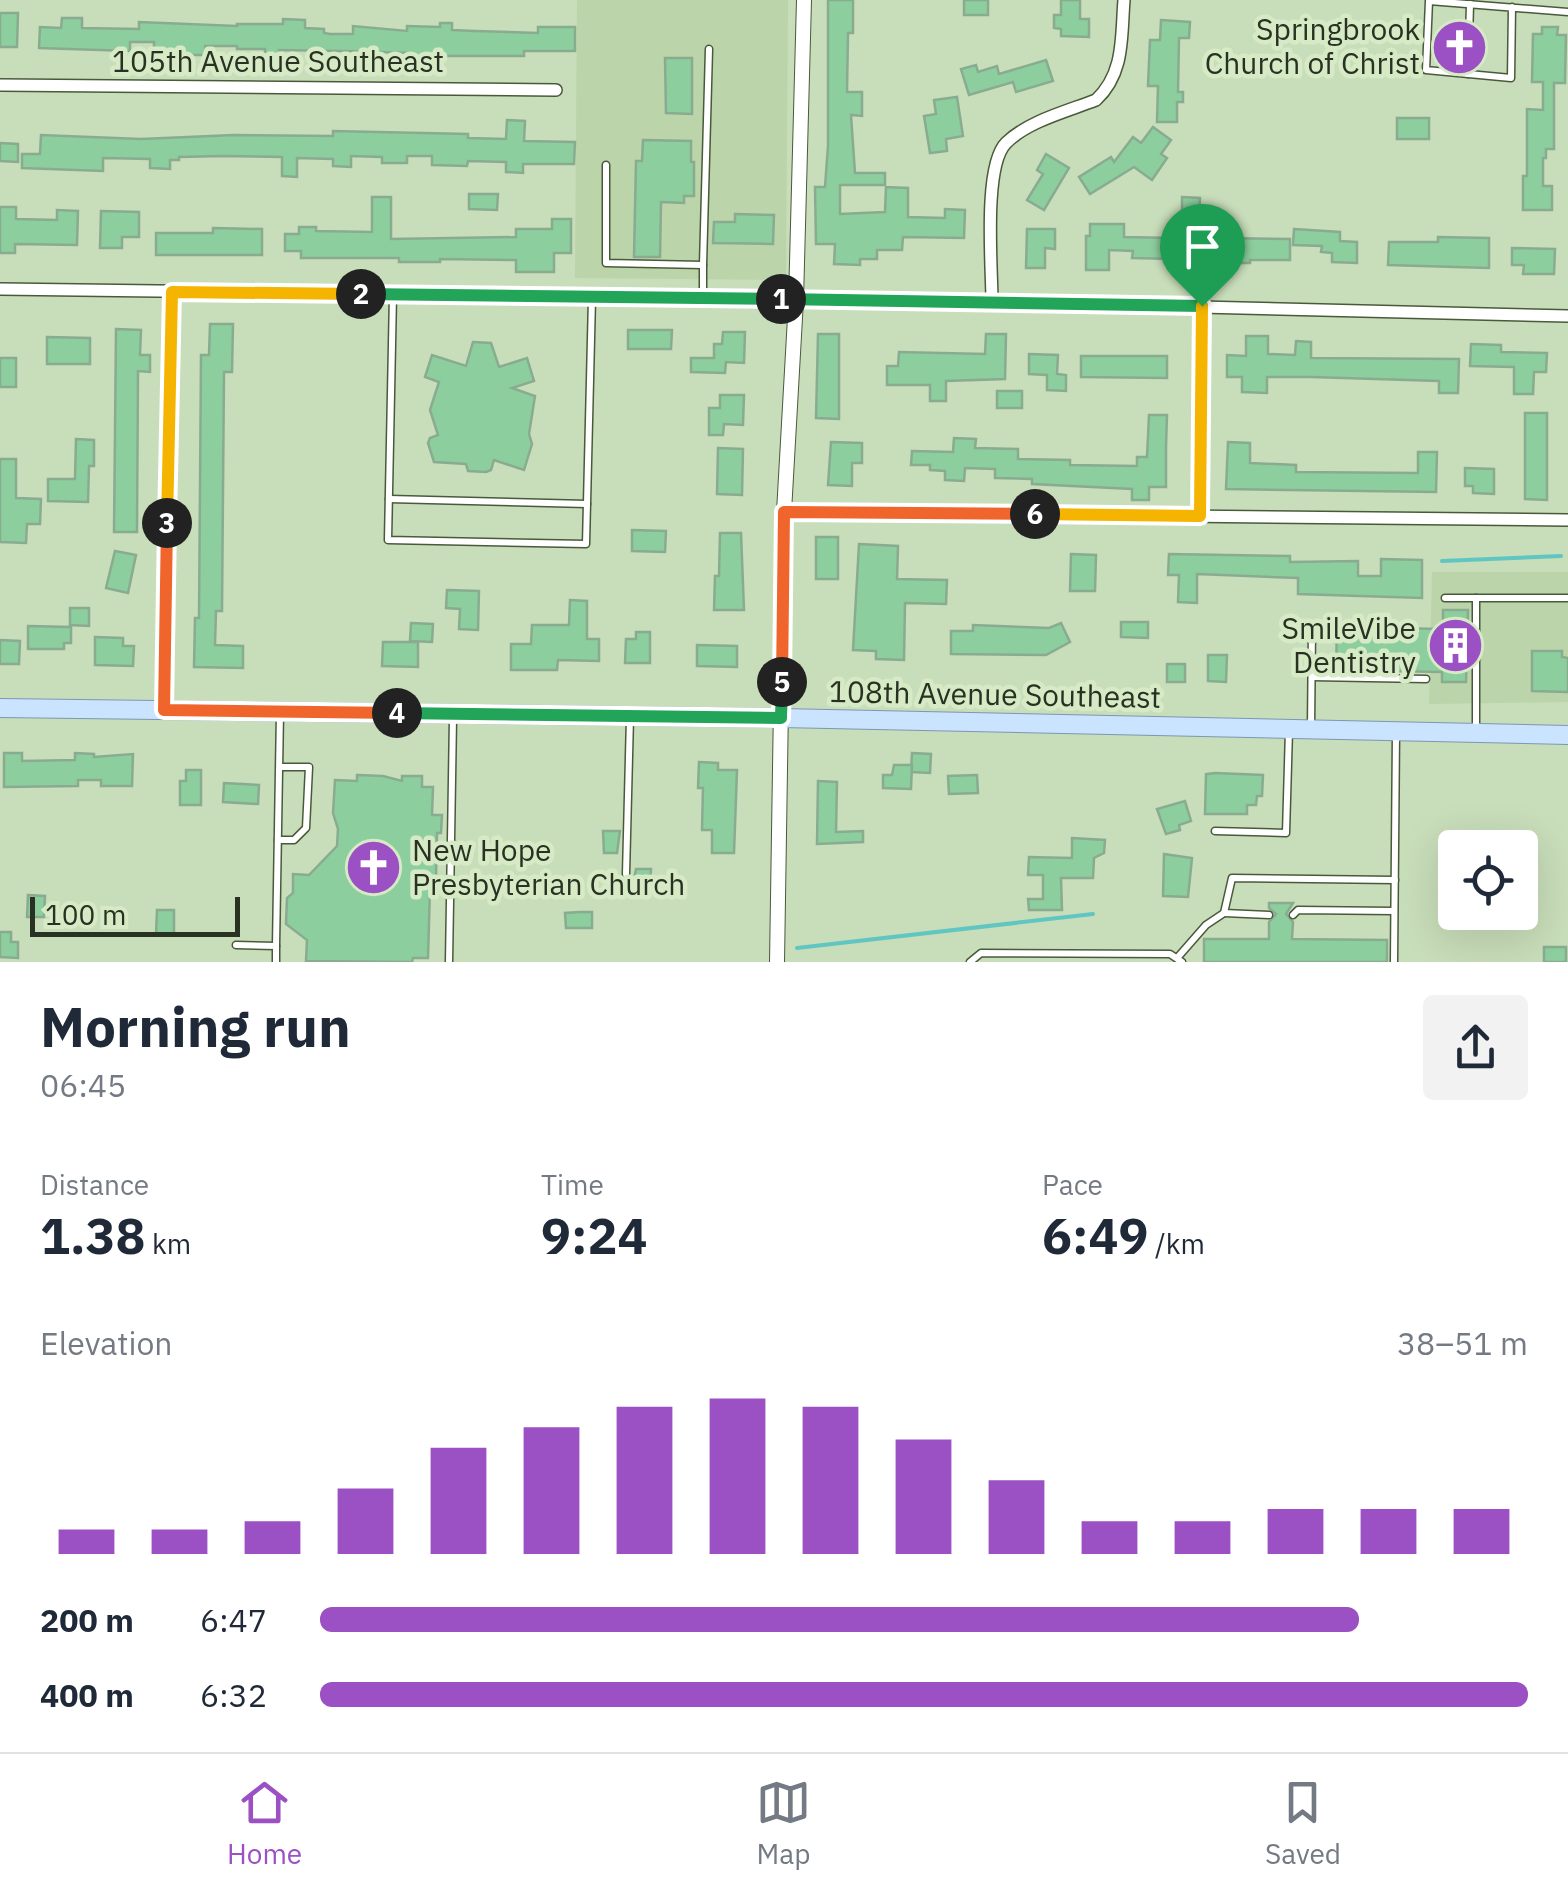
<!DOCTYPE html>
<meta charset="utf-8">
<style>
:root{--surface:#fff;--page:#f2f2f3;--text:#1f2937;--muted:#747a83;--line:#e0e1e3;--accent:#9b51c3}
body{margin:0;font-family:"IBM Plex Sans",sans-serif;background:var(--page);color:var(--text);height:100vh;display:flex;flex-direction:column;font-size:38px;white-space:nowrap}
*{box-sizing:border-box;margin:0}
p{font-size:32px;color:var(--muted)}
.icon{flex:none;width:55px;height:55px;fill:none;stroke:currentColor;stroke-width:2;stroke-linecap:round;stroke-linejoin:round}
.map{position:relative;height:962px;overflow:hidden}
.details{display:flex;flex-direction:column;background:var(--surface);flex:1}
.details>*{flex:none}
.buttons{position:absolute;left:1438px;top:830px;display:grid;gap:20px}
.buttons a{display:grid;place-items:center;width:100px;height:100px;border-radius:10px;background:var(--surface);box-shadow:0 10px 40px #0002;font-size:50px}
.scale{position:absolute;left:30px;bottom:25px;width:210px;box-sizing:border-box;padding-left:10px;border:5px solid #293123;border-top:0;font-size:28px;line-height:35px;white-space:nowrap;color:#293123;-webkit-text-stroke:8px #d5eac5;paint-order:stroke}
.pin{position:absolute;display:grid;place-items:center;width:85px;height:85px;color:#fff;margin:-102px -42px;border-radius:50% 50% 50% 0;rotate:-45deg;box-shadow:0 0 10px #0007}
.pin .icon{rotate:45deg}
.km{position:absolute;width:50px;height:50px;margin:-25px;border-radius:50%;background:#222;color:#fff;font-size:28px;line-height:50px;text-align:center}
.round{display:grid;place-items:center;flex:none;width:105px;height:105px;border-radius:10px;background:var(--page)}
.headline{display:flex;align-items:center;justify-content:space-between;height:170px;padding:0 40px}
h1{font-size:55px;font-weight:700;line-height:75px}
.stats{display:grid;grid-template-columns:repeat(3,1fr);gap:15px;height:170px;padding:10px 40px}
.stats div{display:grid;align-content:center}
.stats b{font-size:50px;font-weight:700}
.stats small{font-size:28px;font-weight:400}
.stats p{font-size:28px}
.chart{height:280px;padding:20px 40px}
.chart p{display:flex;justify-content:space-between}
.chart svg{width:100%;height:180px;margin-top:10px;stroke:var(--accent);stroke-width:6}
ul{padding:0 40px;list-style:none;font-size:32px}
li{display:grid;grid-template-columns:160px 120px 1fr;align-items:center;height:75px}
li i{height:25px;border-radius:12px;background:var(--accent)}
.tabs{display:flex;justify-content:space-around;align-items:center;height:140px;border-top:2px solid var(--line);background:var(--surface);font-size:28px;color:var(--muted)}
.tabs a{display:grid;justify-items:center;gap:5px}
.tabs .active{color:var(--accent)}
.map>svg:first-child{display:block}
</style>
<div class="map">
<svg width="1568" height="962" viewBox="0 0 1568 962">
<rect width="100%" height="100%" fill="#c8ddb9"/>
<g fill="#bbd4a9">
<path d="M577 0H788L786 280 575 278Z"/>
<path d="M1432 572H1568V702L1429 704Z"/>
</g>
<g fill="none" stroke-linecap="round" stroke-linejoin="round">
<g stroke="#61c6c2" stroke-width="4">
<path d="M1442 561 1561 556"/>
<path d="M797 948 1093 914"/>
</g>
</g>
<g fill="#8dce9e" stroke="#89ac91" stroke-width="2.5">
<path d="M828 0H853V33H848L847 92H862V116L851 115 855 173H885V185H840V214L885 212 886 187 908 188V217L945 218V209L965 210 964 238 903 237 902 250H877V259H860V265L834 264 835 244H816L815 187H825L828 146Z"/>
<rect x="964" y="0" width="24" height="15"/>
<path d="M1061 0H1080V19H1089V37L1061 36V29L1054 28V15H1061Z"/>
<path d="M0 13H18L17 47H0Z"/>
<path d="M62 18H82V28L139 29V22L237 26V24H283V19L305 20V28L324 29V33L330 34H353V26L407 31V26L440 27V23H452V30L475 31 538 33V27H575V51H524V56H426V63H409V53L342 51 279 50V59H265V49H237V46H205V55H154V42H130V51L39 48 40 27 61 28Z"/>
<path d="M1161 20 1190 22 1189 38H1179L1178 92H1183V102H1177V122H1157L1158 86H1148L1150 40H1160Z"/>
<path d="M1542 27H1558L1557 35H1566L1565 83H1554V149H1546V158H1543V186H1552V210H1523V176H1527V109L1543 110V82H1532L1533 34H1542Z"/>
<path d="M665 58H692V114L666 113Z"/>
<path d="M1046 60 1053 81 1016 92 1013 82 969 95 961 69 976 65 978 72 997 66 999 74Z"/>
<path d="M957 97 963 136 946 139 947 151 930 153 924 116 936 114 934 100Z"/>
<rect x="1397" y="118" width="32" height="21"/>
<path d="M507 120 525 121 524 141 575 142 574 164H523V173L506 172V162L468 161 467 166 432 165V156H407V163H382V157L351 156V167L333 166V159L297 158V177L282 176V157L223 156 179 157V160H170V169L150 168V159L103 158V171L22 168V154H40L41 135 141 139 234 135 333 136V131L468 134V138L506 139Z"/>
<path d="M1153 127 1171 140 1161 154 1167 158 1152 180 1134 167 1090 194 1079 177 1111 157 1114 162 1133 137 1141 143Z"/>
<path d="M643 140 691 141V162H694V196H684V203L661 202 660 257H634L636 161H642Z"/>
<path d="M0 143 18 144V162L0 161Z"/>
<path d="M1046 154 1069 168 1044 210 1027 200 1043 174 1037 170Z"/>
<path d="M469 194H498L497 210 469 209Z"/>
<path d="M372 197H391V239L516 237V229H552V219H571V253H554V272H516V260L440 259V262H399V258H301V251H285V234H299V227H316V231L372 232Z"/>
<path d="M1182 197 1200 198 1199 219H1182Z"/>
<path d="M0 207H16V219L57 220V210L78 211 77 245 15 244V253H0Z"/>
<path d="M101 211 139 212V237H122V248H100Z"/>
<path d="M735 214 774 215 773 244 713 243 714 222H735Z"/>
<path d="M1090 224H1124V237L1174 238V259L1132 258 1133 251 1109 250V270H1086V236H1090Z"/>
<path d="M213 228 262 229V255H156V233H213Z"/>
<path d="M1027 229H1055V249L1045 248V268H1026Z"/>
<path d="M1294 229 1340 232V241L1357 242V263L1332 262V253L1321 252 1322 246 1293 245Z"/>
<path d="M1438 237 1489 238V268L1388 265 1389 242H1438Z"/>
<path d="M1217 238 1290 239V260H1250V263H1232V274L1208 273V255H1217Z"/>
<path d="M1512 248 1555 249 1554 274H1523L1524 265H1512Z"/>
<path d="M210 324H233L232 372H224L222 611H216L215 645 243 646V668L194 667 195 618H199L201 355H209Z"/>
<path d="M116 329 141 330 140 355H150V372L138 371 137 532H114Z"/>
<path d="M628 330H672L671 349H628Z"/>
<path d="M723 332H745L744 363 726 362 725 373 691 372V358H714V344H722Z"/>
<path d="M818 334H839V419L816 418Z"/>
<path d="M986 334H1006L1005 379 946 381V401H930V385H887V366H898L899 352 985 354Z"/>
<path d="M1246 336H1268V354L1295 355 1296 341 1311 342V358L1459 359 1458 393H1439V381L1311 377H1267V393L1242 392V377H1227V355L1246 356Z"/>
<path d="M47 337 90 338V364H47Z"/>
<path d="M473 342 491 343 499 367 527 358 534 381 512 388 535 396 529 434 532 444 524 470 494 460 491 470 486 472 468 471 466 464 434 462 428 443 430 438 438 435 430 410 439 382 425 377 432 355 466 366Z"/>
<path d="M1471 344 1501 345V352L1547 353 1546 372H1534L1533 394H1514V367L1470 366Z"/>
<path d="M1029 354 1058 355 1057 374 1066 375V391L1047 390V375L1029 374Z"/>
<path d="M1081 356H1167V378L1081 377Z"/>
<rect x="0" y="358" width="16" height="29"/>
<rect x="997" y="391" width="25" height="17"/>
<path d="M720 395H744L743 425 724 424 723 435H709V408H720Z"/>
<path d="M1525 413H1547V500L1525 499Z"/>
<path d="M1149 415H1167L1166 447V487H1149V500H1132V489L1032 484V479L995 478V469L965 468 964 481 945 480V471L930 470V465H911L912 451 953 452 954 438 976 439 975 448 1018 449V459L1070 460V465L1137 466V457H1147Z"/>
<path d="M76 439 94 440V466H89L88 502 48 501V479H75Z"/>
<path d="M831 442 862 443V463H852V486L828 485Z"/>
<path d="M1228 442 1250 443V463L1296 465V472L1418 473V452H1437L1436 492 1226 489Z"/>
<path d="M718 448 743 449 742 495 717 494Z"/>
<path d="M0 459H16V498L41 499 40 524H27L26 543 0 542Z"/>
<path d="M1465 468 1494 469V494L1473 493V486H1465Z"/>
<path d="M632 530 666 531 665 552 632 551Z"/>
<path d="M720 533H741L744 610H714L715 576H719Z"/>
<rect x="816" y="537" width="22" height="42"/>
<path d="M859 544 898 546 897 579 947 580 946 604 905 603 904 660 876 659V651L853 650Z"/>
<path d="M115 551 136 555 128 593 106 588Z"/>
<path d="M1071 554 1096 555 1095 591H1070Z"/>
<path d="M1169 554 1290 556V562L1358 561V576H1381V559L1422 560V598L1298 594V578L1197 574V603L1178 602 1179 575H1168Z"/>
<path d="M447 590 479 591 478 630 459 629 460 609 446 608Z"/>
<path d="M570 600 587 601V639H599V661L558 660 557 670H511V644H531L532 625H569Z"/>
<path d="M70 608H89V626L70 625Z"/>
<path d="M1443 610H1468L1466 682H1442V672L1336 670 1337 627 1443 629Z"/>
<path d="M1121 622H1148V638L1121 637Z"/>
<path d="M411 623 433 624 432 642 410 641Z"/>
<path d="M1061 623 1070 642 1046 655 951 654V631H973V625L1049 628Z"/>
<path d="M28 626 71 627V643H64V649H28Z"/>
<path d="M636 632H650V663H625L626 639H636Z"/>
<path d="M95 637 123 638V646H134L133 666 95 665Z"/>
<path d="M0 640 20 641 19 664H0Z"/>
<path d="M383 642H418V667L382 666Z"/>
<path d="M697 645 737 646V667L697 666Z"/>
<path d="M1532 651H1562V657L1568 658V692L1532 691Z"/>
<path d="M1208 655H1227L1226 682 1208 681Z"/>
<rect x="1167" y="664" width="18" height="18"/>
<path d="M4 753H22V761L75 760V753L94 754V757L133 754 132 786H101V780H78V786L4 787Z"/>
<path d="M912 753 931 754 930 773 911 772Z"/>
<path d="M699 762 718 763V770H737L734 853H712V830H702L703 788H698Z"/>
<path d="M894 765H912L911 789 883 788V775H892Z"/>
<path d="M186 770H201V805H180V781H186Z"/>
<path d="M1215 773 1263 775 1262 796H1257L1256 805H1247V814H1205L1206 774Z"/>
<path d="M357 775 383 776 402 781V776H422V787H433L432 815H442L441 833H437L436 876H440V888H430L428 958H413L412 962 306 961 307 940 286 924 287 898 293 893V874L309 875 337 846 338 829 333 813 335 780 357 781Z"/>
<path d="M977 775 978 793 949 794 948 776Z"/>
<path d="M818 781 837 782 836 832 863 831V842L817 844Z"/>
<path d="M224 783 259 785 258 804 223 802Z"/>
<path d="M1185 801 1191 821 1179 825 1180 830 1166 834 1157 809Z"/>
<path d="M603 831H620L617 853H604Z"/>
<path d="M1072 838 1105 840 1104 853 1094 858 1093 878H1061L1062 910H1029L1028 899H1043V875H1028L1029 857 1072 858Z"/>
<path d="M1164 854 1192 858 1188 897 1163 896Z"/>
<path d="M636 869H651L650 889H632Z"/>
<path d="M28 895 45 896 44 917H27Z"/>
<path d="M1269 903H1293L1286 914 1293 922 1292 939 1387 940V962H1204V939H1269V922L1276 914 1269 908Z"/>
<path d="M157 910H174V935H156Z"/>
<path d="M580 912H592V928H566L565 913Z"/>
<path d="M0 932H11V942H18V958L0 957Z"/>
<rect x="1544" y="947" width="22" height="15"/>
</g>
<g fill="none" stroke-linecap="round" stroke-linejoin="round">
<defs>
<g id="service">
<path d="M1512 7 1511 78 1426 70 1429 1 1568 12"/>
<path d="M1468 74 1470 4"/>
<path d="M606 165V263L703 265V297"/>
<path d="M703 265 709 49"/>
<path d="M393 295 388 540 586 544 592 298"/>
<path d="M389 499 587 504"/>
<path d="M1445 598H1568"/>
<path d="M1312 677 1426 679"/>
<path d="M1311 728 1312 628"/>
<path d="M1476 732V598"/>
<path d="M1215 831 1286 833 1289 730"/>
<path d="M278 840H294L306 828 309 767H280"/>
<path d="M626 874 630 717"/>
<path d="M1269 915 1224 913 1232 878 1395 880"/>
<path d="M1293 915 1298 910 1394 911"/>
<path d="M236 945 276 946V962"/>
<path d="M276 946 280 712"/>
<path d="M1178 957 1206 925 1224 913"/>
<path d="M449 962 453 718"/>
<path d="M970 962 981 953 1170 954 1182 962"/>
<path d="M1394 962 1396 732"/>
</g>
<g id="minor">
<path d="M0 85 556 90"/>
<path d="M0 289 992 302 1568 316"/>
<path d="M992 302C992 268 983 166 1006 143 1028 121 1068 111 1096 100 1125 73 1121 36 1124 0"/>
<path d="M784 512 1568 520"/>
<path d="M1200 516 1201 306"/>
<path d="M164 710 172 292"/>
</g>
<path id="tertiary" d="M777 962 784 512 796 300 804 0"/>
<path id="primary" d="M0 708 781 718 1568 735"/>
</defs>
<use href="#service" stroke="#495a3b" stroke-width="9"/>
<use href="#minor" stroke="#495a3b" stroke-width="14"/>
<use href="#tertiary" stroke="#495a3b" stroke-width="16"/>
<use href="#primary" stroke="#7b98b2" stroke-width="20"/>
<use href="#service" stroke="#fff" stroke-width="6"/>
<use href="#minor" stroke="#fff" stroke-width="11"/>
<use href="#tertiary" stroke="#fff" stroke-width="14"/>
<use href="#primary" stroke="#cae3ff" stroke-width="18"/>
</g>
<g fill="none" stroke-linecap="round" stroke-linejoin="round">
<defs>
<path id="split-1" d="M781 299 1202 306"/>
<path id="split-2" d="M361 294 781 299"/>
<path id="split-3" d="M167 523 172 292 361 294"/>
<path id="split-4" d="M167 523 164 710 397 713"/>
<path id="split-5" d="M397 713 781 718 782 682"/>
<path id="split-6" d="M782 682 784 512 1035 514"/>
<path id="split-7" d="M1035 514 1200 516 1202 306"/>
</defs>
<use href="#split-1" stroke="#fff" stroke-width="20"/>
<use href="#split-2" stroke="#fff" stroke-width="20"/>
<use href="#split-3" stroke="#fff" stroke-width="20"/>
<use href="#split-4" stroke="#fff" stroke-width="20"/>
<use href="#split-5" stroke="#fff" stroke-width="20"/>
<use href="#split-6" stroke="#fff" stroke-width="20"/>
<use href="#split-7" stroke="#fff" stroke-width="20"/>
<use href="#split-1" stroke="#22a559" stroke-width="12"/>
<use href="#split-2" stroke="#22a559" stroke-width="12"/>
<use href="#split-3" stroke="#f5b400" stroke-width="12"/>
<use href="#split-4" stroke="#f0652b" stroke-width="12"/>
<use href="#split-5" stroke="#22a559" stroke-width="12"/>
<use href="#split-6" stroke="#f0652b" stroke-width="12"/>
<use href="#split-7" stroke="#f5b400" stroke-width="12"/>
</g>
<defs>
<symbol id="church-disc" viewBox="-11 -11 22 22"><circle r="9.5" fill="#9b51c3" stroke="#d5eac5"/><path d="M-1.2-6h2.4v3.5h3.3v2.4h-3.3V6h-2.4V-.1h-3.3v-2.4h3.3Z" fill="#fff"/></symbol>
<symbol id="building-disc" viewBox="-11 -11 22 22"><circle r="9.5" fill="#9b51c3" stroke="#d5eac5"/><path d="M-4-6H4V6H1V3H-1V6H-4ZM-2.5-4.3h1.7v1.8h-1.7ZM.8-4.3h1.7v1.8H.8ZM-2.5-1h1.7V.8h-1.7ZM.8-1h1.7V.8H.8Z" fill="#fff"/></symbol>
</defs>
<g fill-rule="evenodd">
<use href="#church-disc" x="1428" y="16" width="63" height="63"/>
<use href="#building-disc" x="1424" y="614" width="63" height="63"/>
<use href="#church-disc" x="342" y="836" width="63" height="63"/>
</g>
<g text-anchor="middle" stroke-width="9" stroke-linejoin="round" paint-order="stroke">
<g font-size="30" fill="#293123" stroke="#d5eac5" text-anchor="end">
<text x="1420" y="40">Springbrook<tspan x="1420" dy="34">Church of Christ</tspan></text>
<text x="1416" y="639">SmileVibe<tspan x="1416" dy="34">Dentistry</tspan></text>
<text x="412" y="861" text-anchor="start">New Hope<tspan x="412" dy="34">Presbyterian Church</tspan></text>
</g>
<g font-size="30" fill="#293123" stroke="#d5eac5">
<text x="278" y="72">105th Avenue Southeast</text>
<text transform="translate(995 695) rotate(1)" y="10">108th Avenue Southeast</text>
</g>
</g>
</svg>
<div class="buttons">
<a><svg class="icon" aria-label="locate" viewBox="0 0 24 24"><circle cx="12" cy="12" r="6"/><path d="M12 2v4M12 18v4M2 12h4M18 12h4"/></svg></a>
</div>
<div class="scale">100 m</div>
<div class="pin" style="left:1202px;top:306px;background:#1e9e55"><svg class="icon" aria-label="arrive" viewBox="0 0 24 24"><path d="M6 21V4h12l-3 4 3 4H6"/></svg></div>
<b class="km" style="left:781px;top:299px">1</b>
<b class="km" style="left:361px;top:294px">2</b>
<b class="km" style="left:167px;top:523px">3</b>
<b class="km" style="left:397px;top:713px">4</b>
<b class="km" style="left:782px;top:682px">5</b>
<b class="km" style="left:1035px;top:514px">6</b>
</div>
<section class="details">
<div class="headline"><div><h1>Morning run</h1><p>06:45</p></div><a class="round"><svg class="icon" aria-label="share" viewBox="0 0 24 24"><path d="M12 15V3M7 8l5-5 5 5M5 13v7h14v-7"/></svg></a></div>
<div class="stats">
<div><p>Distance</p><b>1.38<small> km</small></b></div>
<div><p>Time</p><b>9:24</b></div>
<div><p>Pace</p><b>6:49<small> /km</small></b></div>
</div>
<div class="chart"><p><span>Elevation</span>38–51 m</p>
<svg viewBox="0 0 160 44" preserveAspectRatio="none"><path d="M5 44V38M15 44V38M25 44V36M35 44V28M45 44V18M55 44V13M65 44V8M75 44V6M85 44V8M95 44V16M105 44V26M115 44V36M125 44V36M135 44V33M145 44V33M155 44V33"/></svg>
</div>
<ul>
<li><b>200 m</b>6:47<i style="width:86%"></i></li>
<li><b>400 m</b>6:32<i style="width:100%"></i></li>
</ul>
</section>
<nav class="tabs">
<a class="active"><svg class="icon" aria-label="home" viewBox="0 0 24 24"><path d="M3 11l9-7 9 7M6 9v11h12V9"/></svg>Home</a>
<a><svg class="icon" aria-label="map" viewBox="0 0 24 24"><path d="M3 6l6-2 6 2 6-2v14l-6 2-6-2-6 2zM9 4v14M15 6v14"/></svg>Map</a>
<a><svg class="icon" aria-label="saved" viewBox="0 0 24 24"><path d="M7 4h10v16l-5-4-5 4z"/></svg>Saved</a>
</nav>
